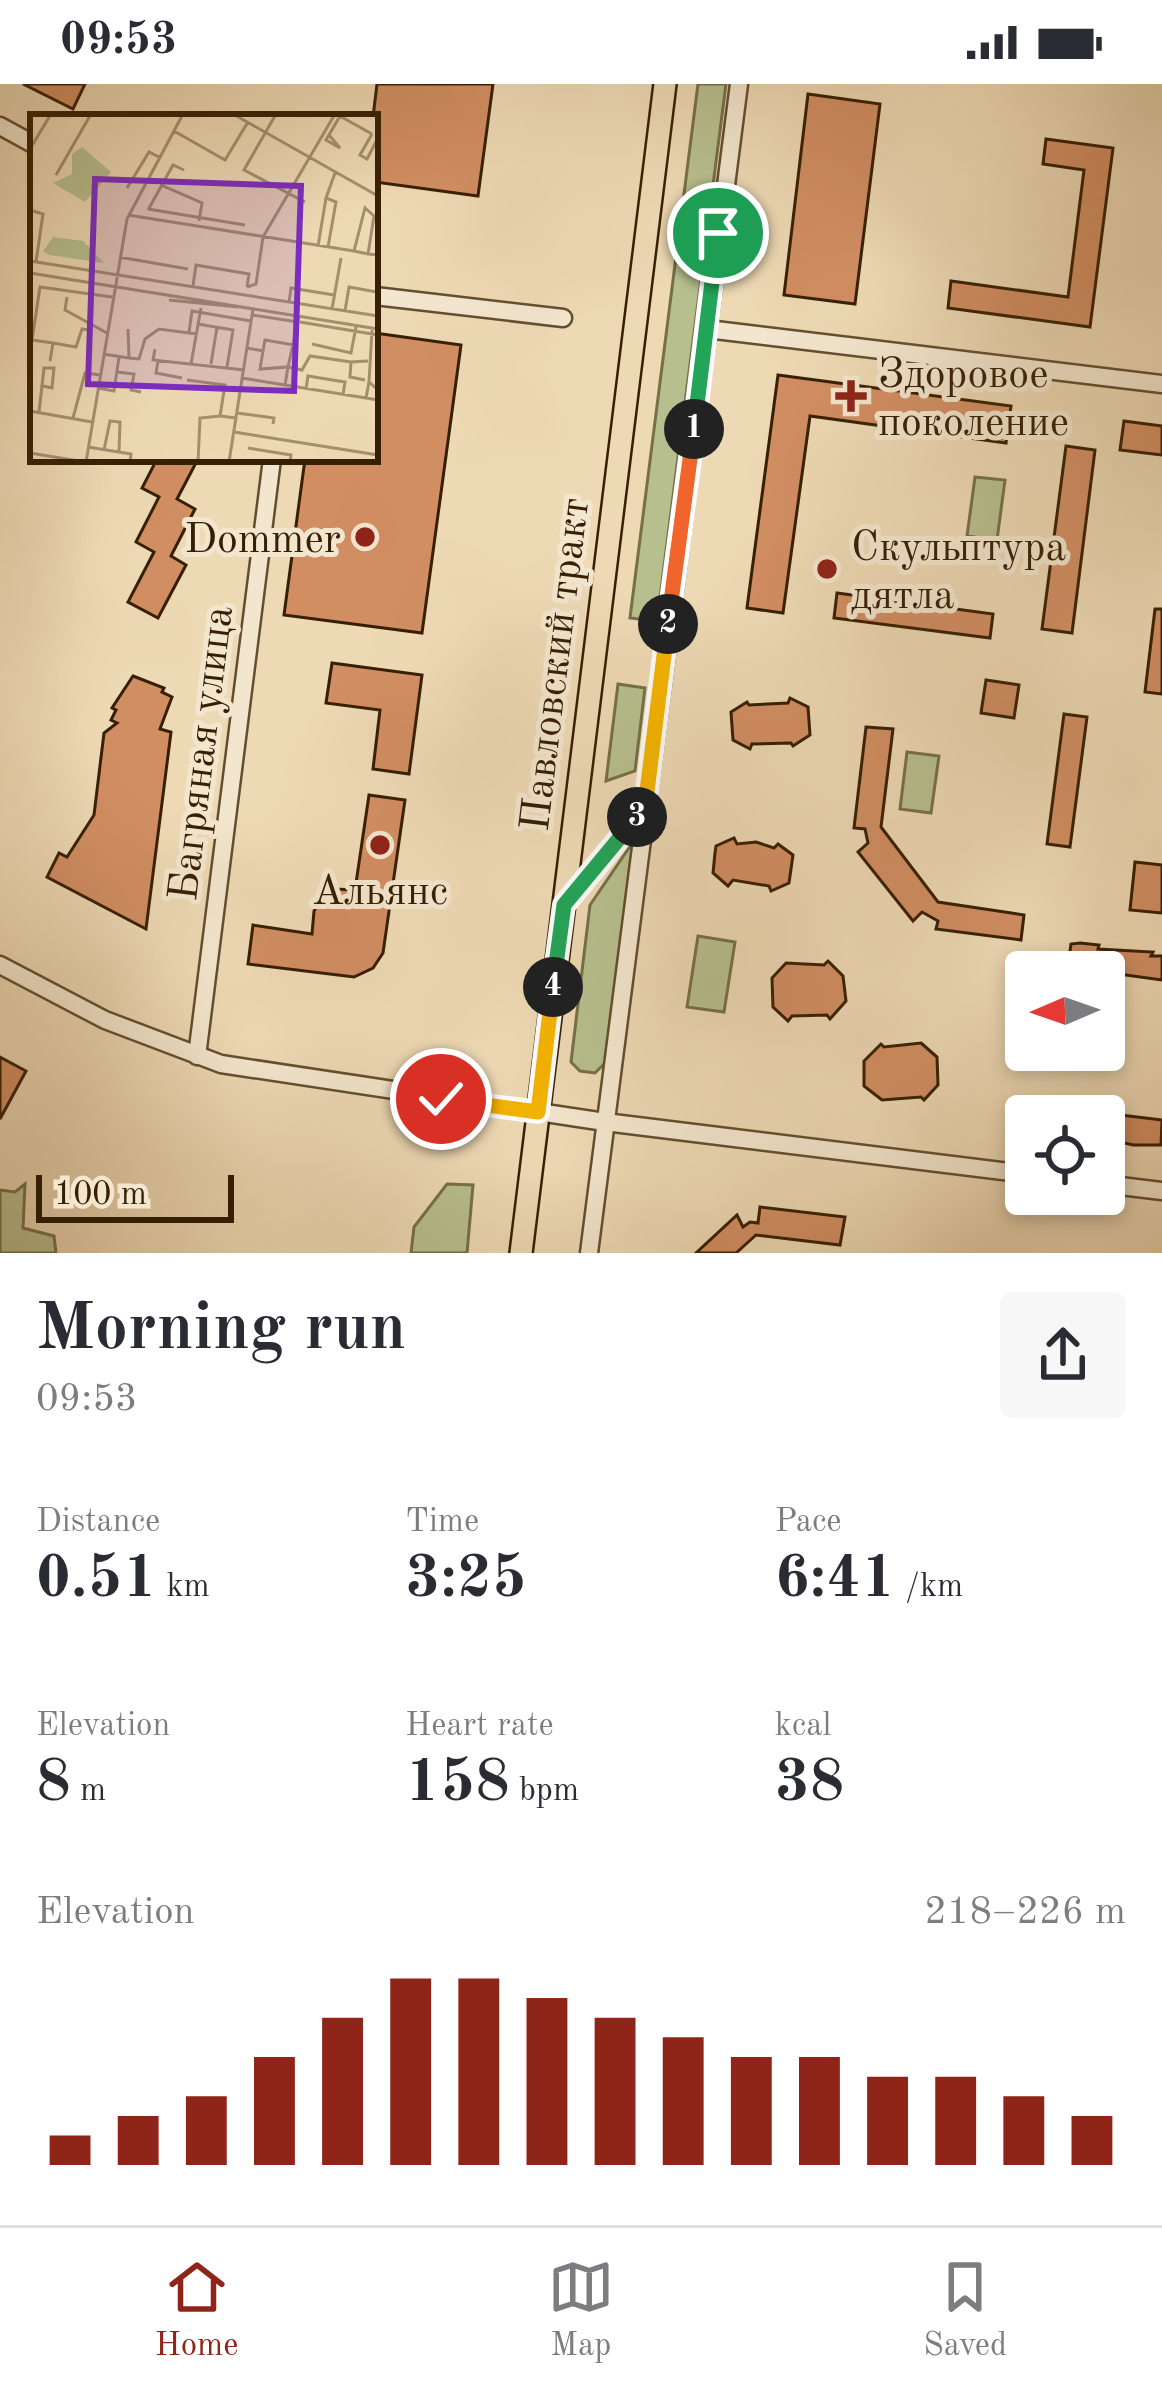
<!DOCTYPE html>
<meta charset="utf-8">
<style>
:root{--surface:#fff;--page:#f7f7f7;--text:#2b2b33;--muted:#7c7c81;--line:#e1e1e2;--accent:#8f2418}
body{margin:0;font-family:"Old Standard TT",serif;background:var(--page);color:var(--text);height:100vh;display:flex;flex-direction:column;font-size:45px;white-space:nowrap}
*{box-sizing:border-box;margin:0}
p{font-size:39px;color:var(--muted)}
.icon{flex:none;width:66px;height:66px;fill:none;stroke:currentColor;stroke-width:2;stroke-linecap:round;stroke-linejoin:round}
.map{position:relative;height:1169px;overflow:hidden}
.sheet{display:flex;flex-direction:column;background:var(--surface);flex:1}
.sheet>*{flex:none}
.needle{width:78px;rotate:268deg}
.buttons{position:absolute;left:1005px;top:867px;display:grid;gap:24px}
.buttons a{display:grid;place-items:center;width:120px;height:120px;border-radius:12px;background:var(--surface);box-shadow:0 6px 18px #0003;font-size:60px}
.scale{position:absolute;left:36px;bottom:30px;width:198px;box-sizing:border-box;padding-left:12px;border:6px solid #371f03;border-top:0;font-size:33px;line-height:42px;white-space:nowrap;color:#371f03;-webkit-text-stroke:9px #f3e6ce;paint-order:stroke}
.pin{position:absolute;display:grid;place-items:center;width:102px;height:102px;color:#fff;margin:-51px;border:6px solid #fff;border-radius:50%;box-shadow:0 3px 12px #0007}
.km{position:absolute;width:60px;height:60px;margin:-30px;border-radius:50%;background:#222;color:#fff;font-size:33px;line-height:60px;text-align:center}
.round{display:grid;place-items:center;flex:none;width:126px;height:126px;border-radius:12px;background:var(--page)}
.headline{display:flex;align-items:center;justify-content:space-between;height:204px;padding:0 36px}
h1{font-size:66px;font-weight:600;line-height:90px}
.metrics{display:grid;grid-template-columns:repeat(3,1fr);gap:18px;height:204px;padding:12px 36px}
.metrics div{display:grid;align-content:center}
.metrics b{font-size:60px;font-weight:600}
.metrics small{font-size:33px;font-weight:400}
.metrics p{font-size:33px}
.chart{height:336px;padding:24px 36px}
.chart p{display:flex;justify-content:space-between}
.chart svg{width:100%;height:216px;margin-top:12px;stroke:var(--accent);stroke-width:6}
.status{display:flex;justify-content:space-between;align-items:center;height:84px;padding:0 60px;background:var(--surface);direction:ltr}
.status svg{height:33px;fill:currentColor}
.dock{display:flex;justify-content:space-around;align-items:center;height:168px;border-top:3px solid var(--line);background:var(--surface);font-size:33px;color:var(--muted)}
.dock a{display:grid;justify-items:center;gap:6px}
.dock .active{color:var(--accent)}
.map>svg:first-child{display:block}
</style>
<div class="status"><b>09:53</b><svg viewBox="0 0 49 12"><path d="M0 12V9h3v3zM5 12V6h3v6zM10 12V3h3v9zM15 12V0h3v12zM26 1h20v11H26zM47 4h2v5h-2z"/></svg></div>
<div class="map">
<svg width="1162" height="1169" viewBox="0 0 1162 1169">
<rect width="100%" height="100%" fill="#edd9b4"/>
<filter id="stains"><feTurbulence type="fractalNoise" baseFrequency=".00167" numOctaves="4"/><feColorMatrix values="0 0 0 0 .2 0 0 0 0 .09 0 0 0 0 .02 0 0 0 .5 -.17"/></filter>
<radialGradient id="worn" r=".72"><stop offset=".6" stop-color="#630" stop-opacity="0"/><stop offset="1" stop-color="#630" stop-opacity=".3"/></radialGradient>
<g fill="#b7bf8e" stroke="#776f48" stroke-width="3">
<path d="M698 0H726L657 537 630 534Z"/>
<path d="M975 393 1005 396 997 456 967 452Z"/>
<path d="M618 600 645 604 635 687 606 697Z"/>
<path d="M907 668 939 672 931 729 900 725Z"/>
<path d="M633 758 605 979 595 989 580 987 571 978 590 821Z"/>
<path d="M698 852 735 858 724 928 687 923Z"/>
<path d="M25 1100 23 1144 54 1152 56 1169H0V1106L15 1108Z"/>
<path d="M447 1100 473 1101 467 1169H411L414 1143Z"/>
</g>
<g fill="#d18e62" stroke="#371f03" stroke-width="3">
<path d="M23 0H85L73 25Z"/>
<path d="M377 0H493L478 112 375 98 373 33Z"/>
<path d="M808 10 880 20 855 220 784 211Z"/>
<path d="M1046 55 1113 64 1090 243 948 224 951 197 1068 213 1084 86 1043 80Z"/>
<path d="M375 249 461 261 422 549 284 531 305 375H375Z"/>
<path d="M778 291 1011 322 1006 359 810 332 783 529 747 524Z"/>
<path d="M1124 337 1162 342V371L1120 366Z"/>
<path d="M1066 362 1095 366 1072 549 1042 545Z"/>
<path d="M157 375H198L177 415 195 425 171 472 186 481 158 534 128 518 154 468 136 458 159 413 142 404Z"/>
<path d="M837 509 993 530 990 554 834 534Z"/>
<path d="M1155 525H1162V610L1145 608Z"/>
<path d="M332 579 422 591 409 690 373 685 380 626 326 619Z"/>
<path d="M133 592 164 604 162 608 172 613 160 645 171 648 146 845 47 793 59 769 67 773 94 731 104 649 117 639 111 636 116 626 112 624Z"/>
<path d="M986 596 1019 601 1014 634 981 629Z"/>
<path d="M790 614 808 623 810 651 793 662 791 659 752 660 750 665 733 656 731 628 747 618 749 621 788 619Z"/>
<path d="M1064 630 1087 633 1070 763 1047 760Z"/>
<path d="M866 643 893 645 881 743 938 818 1024 831 1021 856 936 845 938 837 922 828 913 837 858 768 868 759 865 745 854 744Z"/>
<path d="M369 711 405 716 383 869 373 884 354 893 248 880 253 841 312 850 314 827 322 814 335 805 355 806Z"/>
<path d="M734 754 737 760 756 758 774 764 778 760 793 771 789 799 771 807 769 802 733 796 728 802 713 789 715 769 716 762Z"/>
<path d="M1135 778 1162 781V829L1130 826Z"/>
<path d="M1080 859 1099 861 1098 865 1153 868 1151 872H1162V896L1104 888H1067L1071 860Z"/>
<path d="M828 877 843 892 846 917 830 935 827 931 792 932 788 937 773 923 772 894 786 879 824 881Z"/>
<path d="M921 959 937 973 938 1001 924 1016 921 1013 882 1016 864 1002V977L881 960 884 963Z"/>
<path d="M0 973 26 987 0 1035Z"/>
<path d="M1104 1029 1162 1036 1161 1061H1133L1104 1054Z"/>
<path d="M760 1123 845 1133 840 1161 756 1151 736 1169H696L737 1131 743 1143 750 1138 758 1139Z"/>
</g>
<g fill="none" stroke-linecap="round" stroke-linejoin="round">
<defs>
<g id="minor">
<path d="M0 42 33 60"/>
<path d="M375 212 563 234"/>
<path d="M707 245 1162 300"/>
<path d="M565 819 644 724"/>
<path d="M0 881 105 936 221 980 605 1038 1026 1090"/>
<path d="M197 972 272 375"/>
<path d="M1104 1100 1162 1107"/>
<path d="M589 1169 739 0"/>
</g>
<path id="major" d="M521 1169 665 0"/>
</defs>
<use href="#minor" stroke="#644e2f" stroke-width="21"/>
<use href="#major" stroke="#371f03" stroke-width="26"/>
<use href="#minor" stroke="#f3e6ce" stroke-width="16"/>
<use href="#major" stroke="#edd9b4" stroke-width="21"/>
</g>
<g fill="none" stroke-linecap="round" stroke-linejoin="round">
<defs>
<path id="split-1" d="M694 345 718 149"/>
<path id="split-2" d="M668 540 694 345"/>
<path id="split-3" d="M637 733 645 723 668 540"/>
<path id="split-4" d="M553 903 564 821 637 733"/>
<path id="split-5" d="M441 1015 538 1028 553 903"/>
</defs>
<use href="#split-1" stroke="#fff" stroke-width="24"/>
<use href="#split-2" stroke="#fff" stroke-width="24"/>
<use href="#split-3" stroke="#fff" stroke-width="24"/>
<use href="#split-4" stroke="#fff" stroke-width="24"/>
<use href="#split-5" stroke="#fff" stroke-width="24"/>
<use href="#split-1" stroke="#22a559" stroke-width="15"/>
<use href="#split-2" stroke="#f0652b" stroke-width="15"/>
<use href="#split-3" stroke="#f5b400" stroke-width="15"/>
<use href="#split-4" stroke="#22a559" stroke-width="15"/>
<use href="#split-5" stroke="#f5b400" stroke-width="15"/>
</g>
<g fill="#8f2418" stroke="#f3e6ce" stroke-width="4.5">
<path d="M845 294h12v12h12v12h-12v12h-12v-12h-12v-12h12z"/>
<circle cx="365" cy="453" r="12"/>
<circle cx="827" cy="485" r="12"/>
<circle cx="380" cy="761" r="12"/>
</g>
<g text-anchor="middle" stroke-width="10" stroke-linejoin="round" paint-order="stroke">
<g font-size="42" fill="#371f03" stroke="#f3e6ce" text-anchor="start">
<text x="878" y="303">Здоровое<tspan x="878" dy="48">поколение</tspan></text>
<text x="341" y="468" text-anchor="end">Dommer</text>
<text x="851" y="476">Скульптура<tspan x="851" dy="48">дятла</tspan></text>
<text x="380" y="820" text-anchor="middle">Альянс</text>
</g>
<g font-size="42" fill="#371f03" stroke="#f3e6ce">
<text transform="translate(553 580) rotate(-83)" y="15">Павловский тракт</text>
<text transform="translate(199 669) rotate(-83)" y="15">Багряная улица</text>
</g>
</g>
<g transform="translate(30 30)">
<rect width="348" height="348" fill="#edd9b4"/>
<path d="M52 33 81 58 55 88 23 69 42 60V40ZM23 123 53 127 74 149 19 141 13 137Z" fill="#b7bf8e"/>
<path fill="none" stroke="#a48f6d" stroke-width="3" d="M203 0 348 82M246 0 214 56 275 88M308 1 342 20M144 17 195 46 218 8M342 20 330 41 337 45 348 24M299 21 310 34 296 26 310 2M0 35 21 0M26 61 61 0M131 71 172 89 169 107M97 74 119 38 129 43M118 95 215 111M0 96 13 100 6 148M118 96 143 51 154 56M98 101 324 137M288 132 296 84M298 133 306 88 296 84 305 59M338 140 344 102 335 94 324 137 338 140 348 141M89 143 158 155M0 147 348 202M0 159 348 215M163 172 166 151 219 160 217 173M217 173 226 170 233 123 305 0M37 183 35 196 77 219M139 186 208 193M259 188 261 174 304 181M302 195 311 144M315 197 319 173 347 178M222 201 268 208M269 203 258 253 272 256 280 242 321 248M270 208 348 221M168 210 203 216 197 253M159 218 162 197 221 207M23 229 2 226 10 173 82 183M282 230 321 239 326 213M125 235 123 246 214 256M233 237 235 226 264 231M73 240 99 244 98 215M99 244 109 245 115 225 129 215 167 220M20 247 23 229 46 233 52 215 59 216M128 247 126 259 152 264M161 250 171 194M181 250 187 213M87 258 104 260 101 276 111 278M212 264 255 271 258 253 230 255 233 237 217 234M157 266 195 271 190 302 206 304M335 266 320 263 321 248 338 247M339 268 342 216M255 271 336 284M68 274 84 277 89 243M276 275 278 262 315 268 313 281M348 276 339 268 336 284 348 286M0 297 62 308M9 298 14 254H24L22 274 13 272M207 299 244 304 243 310M43 304 55 259 70 261M204 318 348 341M58 333 101 340 100 348M218 334 261 341 260 348M74 336 80 307 90 308 89 338M0 339 55 348M56 348 97 105 153 0M168 348 170 304 190 302M199 348 223 195"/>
<path fill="#7b2cbf" fill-opacity="0.15" stroke="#7b2cbf" stroke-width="6" d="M65 65 271 72 264 277 58 270Z"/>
<rect width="348" height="348" fill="none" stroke="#371f03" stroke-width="6"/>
</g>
<rect width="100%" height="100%" filter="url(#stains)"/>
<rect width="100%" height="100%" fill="url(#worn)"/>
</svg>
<div class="buttons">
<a><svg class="needle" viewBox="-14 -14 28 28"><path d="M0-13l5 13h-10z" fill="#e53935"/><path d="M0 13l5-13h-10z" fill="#7c7c81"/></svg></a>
<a><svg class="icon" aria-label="locate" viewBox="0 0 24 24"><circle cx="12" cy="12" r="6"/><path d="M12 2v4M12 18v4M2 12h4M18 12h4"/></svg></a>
</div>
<div class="scale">100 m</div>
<div class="pin" style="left:718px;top:149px;background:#1e9e55"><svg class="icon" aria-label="arrive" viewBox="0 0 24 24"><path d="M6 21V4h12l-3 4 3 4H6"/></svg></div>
<div class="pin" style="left:441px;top:1015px;background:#d93025"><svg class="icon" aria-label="check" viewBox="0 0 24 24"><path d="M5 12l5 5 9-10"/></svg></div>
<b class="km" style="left:694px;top:345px">1</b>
<b class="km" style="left:668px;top:540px">2</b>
<b class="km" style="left:637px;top:733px">3</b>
<b class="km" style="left:553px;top:903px">4</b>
</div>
<section class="sheet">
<div class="headline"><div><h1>Morning run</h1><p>09:53</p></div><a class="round"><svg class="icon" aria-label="share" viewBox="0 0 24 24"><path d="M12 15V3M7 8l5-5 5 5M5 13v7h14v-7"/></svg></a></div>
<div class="metrics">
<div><p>Distance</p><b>0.51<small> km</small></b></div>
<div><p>Time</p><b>3:25</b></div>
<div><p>Pace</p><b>6:41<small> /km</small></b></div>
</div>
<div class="metrics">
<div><p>Elevation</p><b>8<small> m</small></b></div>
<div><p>Heart rate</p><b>158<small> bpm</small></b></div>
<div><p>kcal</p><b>38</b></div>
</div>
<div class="chart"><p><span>Elevation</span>218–226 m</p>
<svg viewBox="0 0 160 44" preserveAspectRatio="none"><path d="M5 44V38M15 44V34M25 44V30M35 44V22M45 44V14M55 44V6M65 44V6M75 44V10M85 44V14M95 44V18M105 44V22M115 44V22M125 44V26M135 44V26M145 44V30M155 44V34"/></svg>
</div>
</section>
<nav class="dock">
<a class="active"><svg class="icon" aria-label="home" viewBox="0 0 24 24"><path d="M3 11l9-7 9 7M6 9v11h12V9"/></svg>Home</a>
<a><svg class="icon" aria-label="map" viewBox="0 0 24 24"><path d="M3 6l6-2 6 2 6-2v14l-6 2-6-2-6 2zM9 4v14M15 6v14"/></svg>Map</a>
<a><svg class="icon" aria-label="saved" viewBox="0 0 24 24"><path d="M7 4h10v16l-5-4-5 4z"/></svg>Saved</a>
</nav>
